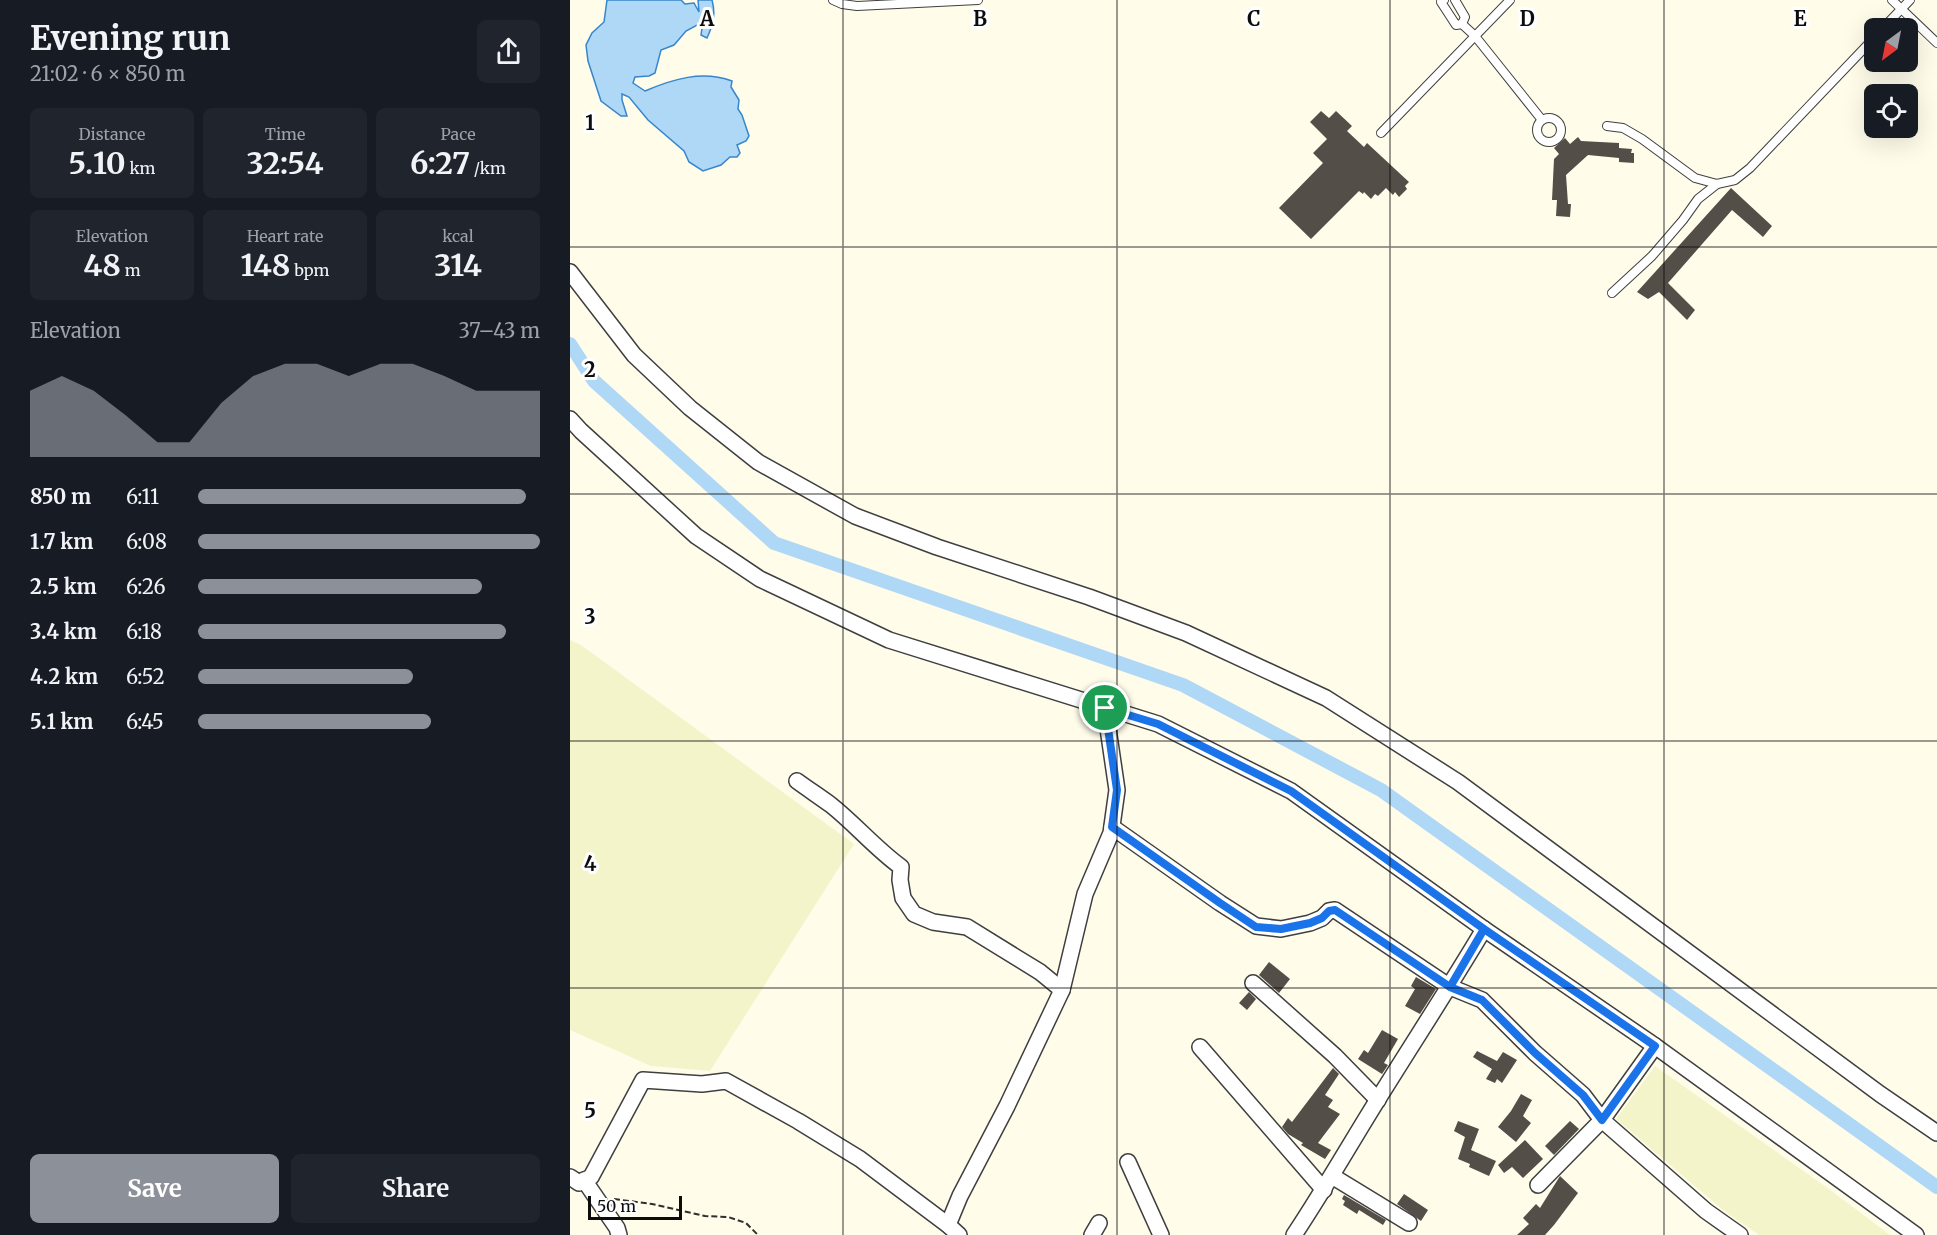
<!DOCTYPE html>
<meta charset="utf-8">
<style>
:root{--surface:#171b24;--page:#20242c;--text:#f1f3f6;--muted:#9ea1a6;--accent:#8c9099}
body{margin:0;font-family:Merriweather,serif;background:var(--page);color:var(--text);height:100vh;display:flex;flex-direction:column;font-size:22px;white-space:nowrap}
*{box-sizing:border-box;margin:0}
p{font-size:20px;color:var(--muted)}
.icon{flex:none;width:33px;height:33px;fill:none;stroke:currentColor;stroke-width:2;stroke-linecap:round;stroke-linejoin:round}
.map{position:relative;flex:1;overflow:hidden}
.sheet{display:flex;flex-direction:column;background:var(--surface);width:570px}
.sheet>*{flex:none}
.needle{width:39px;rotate:212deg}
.tools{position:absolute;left:1294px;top:18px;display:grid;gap:12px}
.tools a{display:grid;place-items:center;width:54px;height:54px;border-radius:9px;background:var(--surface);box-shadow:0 6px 24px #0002;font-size:30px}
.scale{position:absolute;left:18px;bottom:15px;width:94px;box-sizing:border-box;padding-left:6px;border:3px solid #0c0c0c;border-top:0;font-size:16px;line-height:21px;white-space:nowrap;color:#0c0c0c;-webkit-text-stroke:4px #fff;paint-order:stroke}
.pin{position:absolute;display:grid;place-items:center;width:51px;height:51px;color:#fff;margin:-26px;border:3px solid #fff;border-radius:50%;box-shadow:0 2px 6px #0007}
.round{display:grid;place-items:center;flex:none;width:63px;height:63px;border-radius:9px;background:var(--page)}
.headline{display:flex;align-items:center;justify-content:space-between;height:102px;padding:0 30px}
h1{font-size:33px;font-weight:700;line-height:45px}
.stats{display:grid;grid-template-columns:repeat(3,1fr);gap:9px;height:102px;padding:6px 30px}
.stats div{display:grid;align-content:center;border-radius:9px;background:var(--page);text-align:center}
.stats b{font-size:30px;font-weight:700}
.stats small{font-size:16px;font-weight:400}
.stats p{font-size:16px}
.chart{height:168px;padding:12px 30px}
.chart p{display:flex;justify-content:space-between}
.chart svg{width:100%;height:108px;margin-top:6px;fill:var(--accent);opacity:.7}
.primary-button{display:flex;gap:12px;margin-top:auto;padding:12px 30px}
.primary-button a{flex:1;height:69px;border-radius:9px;background:var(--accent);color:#fff;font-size:24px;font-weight:700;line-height:69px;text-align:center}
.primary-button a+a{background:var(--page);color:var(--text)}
ul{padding:0 30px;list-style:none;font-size:20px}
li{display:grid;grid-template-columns:96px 72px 1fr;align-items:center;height:45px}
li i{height:15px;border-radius:8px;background:var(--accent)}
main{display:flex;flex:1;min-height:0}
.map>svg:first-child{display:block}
</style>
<main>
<section class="sheet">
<div class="headline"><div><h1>Evening run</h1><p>21:02 · 6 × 850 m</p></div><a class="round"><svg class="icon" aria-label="share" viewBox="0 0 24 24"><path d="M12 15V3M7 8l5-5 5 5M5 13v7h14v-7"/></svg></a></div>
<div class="stats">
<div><p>Distance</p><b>5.10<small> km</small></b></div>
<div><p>Time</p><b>32:54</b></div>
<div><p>Pace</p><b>6:27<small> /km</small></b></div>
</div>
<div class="stats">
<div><p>Elevation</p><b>48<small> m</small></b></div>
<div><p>Heart rate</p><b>148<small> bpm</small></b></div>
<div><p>kcal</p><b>314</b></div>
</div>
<div class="chart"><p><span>Elevation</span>37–43 m</p>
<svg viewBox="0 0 160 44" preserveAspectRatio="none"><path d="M0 44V17L10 11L20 17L30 27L40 38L50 38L60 22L70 11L80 6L90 6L100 11L110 6L120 6L130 11L140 17L150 17L160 17V44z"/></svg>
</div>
<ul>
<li><b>850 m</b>6:11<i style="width:96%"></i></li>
<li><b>1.7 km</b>6:08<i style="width:100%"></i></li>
<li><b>2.5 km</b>6:26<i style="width:83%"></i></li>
<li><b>3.4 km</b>6:18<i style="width:90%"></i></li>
<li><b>4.2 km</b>6:52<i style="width:63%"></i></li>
<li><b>5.1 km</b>6:45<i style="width:68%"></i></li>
</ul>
<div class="primary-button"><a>Save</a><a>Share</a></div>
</section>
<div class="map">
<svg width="1367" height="1235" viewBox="0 0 1367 1235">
<rect width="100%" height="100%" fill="#fffcea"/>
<g fill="#f4f4cb">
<path d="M0 640 11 645 284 844 140 1071 81 1066 0 1030Z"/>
<path d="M1085 1066 1259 1189 1320 1235H1189L1153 1210 1046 1119Z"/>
</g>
<path fill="#afd7f6" stroke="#3686cd" stroke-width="1.5" d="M37 0H111L115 4 124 3 129 12 128 0H142C146 14 143 25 137 38L131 35 132 28 127 25 116 31 104 45 91 50 85 73 79 76 65 77 63 83 75 91C103 79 132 70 162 81L161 87 169 100 168 109 172 115 179 136 176 141 167 145 170 153 167 157H160L151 165 133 171 119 162 114 151 78 120 59 97 52 94V100L57 116H51L31 101 18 61 16 45 22 33 34 22Z"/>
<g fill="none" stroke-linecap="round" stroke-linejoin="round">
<path stroke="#afd7f6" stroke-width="14" d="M0 344 24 381 204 543 613 685 811 790 1367 1187"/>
</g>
<g fill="#544e48">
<path d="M751 111 759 118 766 111 782 126 777 131 794 147 797 143 839 182 835 186 837 189 829 197 825 192 823 195 816 188 808 196 805 194 801 199 794 192 793 194 789 191 741 239 709 208 753 163 743 153 757 139 740 122Z"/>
<path d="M1008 137 1011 141 1049 143V148L1062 149 1061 153H1064V163L1049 162V158L1018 155 996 175 998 204H1001L1000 217 986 216 987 200H982L984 159 989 154 984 148 995 138 1000 144Z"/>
<path d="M1161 188 1202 226 1193 237 1162 210 1098 283 1125 310 1117 320 1089 292 1078 299 1067 292Z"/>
<path d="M699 962 720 979 709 993 689 975Z"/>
<path d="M846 977 866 989 850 1014 835 1006 845 989 841 986Z"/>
<path d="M679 992 686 999 677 1010 669 1003Z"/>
<path d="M812 1030 828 1039 814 1063 818 1065 812 1074 788 1059 794 1050 798 1053Z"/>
<path d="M907 1051 927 1061 933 1052 947 1060 932 1083 927 1079 925 1083 916 1079 922 1069 903 1057Z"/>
<path d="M763 1068 769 1074 755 1095 763 1100 758 1107 770 1114 748 1143 761 1150 755 1159 731 1145 733 1143 718 1134 712 1127 718 1118 722 1122Z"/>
<path d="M951 1094 962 1100 953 1116 961 1123 946 1142 928 1127 941 1111Z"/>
<path d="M888 1121 909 1129 901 1150 926 1161 919 1176 899 1167 900 1164 888 1159 895 1137 884 1131Z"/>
<path d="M1000 1121 1009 1129 984 1155 975 1146Z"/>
<path d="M955 1140 973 1159 953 1178 942 1167 934 1173 928 1165Z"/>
<path d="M990 1176 1008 1193 984 1225 975 1235H947L959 1224 953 1218 966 1204 970 1208Z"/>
<path d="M834 1194 858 1210 851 1221 827 1204Z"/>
<path d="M774 1195 816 1220 813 1225 789 1210 787 1214 773 1205 775 1201 772 1199Z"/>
</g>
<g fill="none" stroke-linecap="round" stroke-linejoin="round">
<defs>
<g id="lane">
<path d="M263 0 272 4 287 6 408 0"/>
<path d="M874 0 871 2 886 25 892 24"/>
<path d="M885 0 895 17 892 24 905 36 972 120"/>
<path d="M1322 0 1367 43"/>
<path d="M1313 28 1340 0"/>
<circle cx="979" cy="130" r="12"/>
<path d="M1037 126 1053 128 1072 139 1125 178 1147 184 1165 180 1180 168 1305 37"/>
<path d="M811 133 940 0"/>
<path d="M1042 293 1082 256 1113 220 1128 199 1147 184"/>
</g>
<g id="street">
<path d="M0 272 64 355 120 408 188 462 285 516 367 547 519 597 616 633 756 698 888 782 1310 1094 1367 1133"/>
<path d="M0 419 11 431 126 536 190 579 319 640 588 724 721 791 914 929 1085 1046 1346 1235"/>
<path d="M227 781C238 789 250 797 261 805 286 825 306 849 331 867L330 880 333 898 344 914 363 922 397 927 470 972 492 990"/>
<path d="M542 827 650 903 686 926 711 929 740 923 752 918 759 911 765 910 880 987 912 1000 965 1053 1013 1095 1032 1120 1136 1211 1170 1235"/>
<path d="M683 983 765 1056 808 1100"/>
<path d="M630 1047 754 1190"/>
<path d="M558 1162 591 1235"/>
<path d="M762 1176 839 1223"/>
<path d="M0 1177 9 1183 21 1177 73 1080 132 1084 156 1081 228 1121 290 1159 378 1225 389 1235"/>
<path d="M14 1180 47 1228 49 1235"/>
<path d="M968 1185 1032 1120 1085 1046"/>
<path d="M378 1225 390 1196 437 1106 492 990 515 894 541 833 547 790 535 708"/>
<path d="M522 1235 529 1223"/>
<path d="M724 1235C756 1187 784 1137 815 1088 848 1035 882 983 914 929"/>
</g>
</defs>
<use href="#lane" stroke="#3f3f3f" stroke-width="10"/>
<use href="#street" stroke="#3f3f3f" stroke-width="18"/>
<path stroke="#2e2e2e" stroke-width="2" stroke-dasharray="6 3" stroke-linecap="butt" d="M44 1199 82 1204 135 1216 158 1217 176 1223 188 1235"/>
<use href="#lane" stroke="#fff" stroke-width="8"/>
<use href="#street" stroke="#fff" stroke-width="15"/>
</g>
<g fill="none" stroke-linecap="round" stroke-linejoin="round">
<defs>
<path id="route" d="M535 708 547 790 542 827 650 903 686 927 711 929 740 923 752 918 759 911 765 910 880 987 914 929 1085 1046 1032 1120 1013 1095 965 1053 912 1000 880 987 914 929 721 791 588 724 535 708"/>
</defs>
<use href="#route" stroke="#fff" stroke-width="12"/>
<use href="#route" stroke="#1a73e8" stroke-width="8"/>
</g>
<path fill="none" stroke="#0c0c0c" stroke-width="1.5" stroke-opacity="0.55" d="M273 0V1235M547 0V1235M820 0V1235M1094 0V1235M0 247H1367M0 494H1367M0 741H1367M0 988H1367"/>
<g font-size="20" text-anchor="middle" font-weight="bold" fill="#0c0c0c" stroke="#fff" stroke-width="6" stroke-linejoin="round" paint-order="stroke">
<text x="137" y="26">A</text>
<text x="410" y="26">B</text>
<text x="684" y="26">C</text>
<text x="957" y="26">D</text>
<text x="1230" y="26">E</text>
<text x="20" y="130">1</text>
<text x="20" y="377">2</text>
<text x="20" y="624">3</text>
<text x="20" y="871">4</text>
<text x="20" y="1118">5</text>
</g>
</svg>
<div class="tools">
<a><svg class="needle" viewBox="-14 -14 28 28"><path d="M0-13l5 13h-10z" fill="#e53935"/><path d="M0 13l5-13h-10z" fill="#9ea1a6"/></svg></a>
<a><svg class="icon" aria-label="locate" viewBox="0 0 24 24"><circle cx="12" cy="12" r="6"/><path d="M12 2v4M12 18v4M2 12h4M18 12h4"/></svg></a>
</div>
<div class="scale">50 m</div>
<div class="pin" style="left:535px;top:708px;background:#1e9e55"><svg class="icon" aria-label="arrive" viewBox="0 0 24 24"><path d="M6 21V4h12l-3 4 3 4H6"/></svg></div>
</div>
</main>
